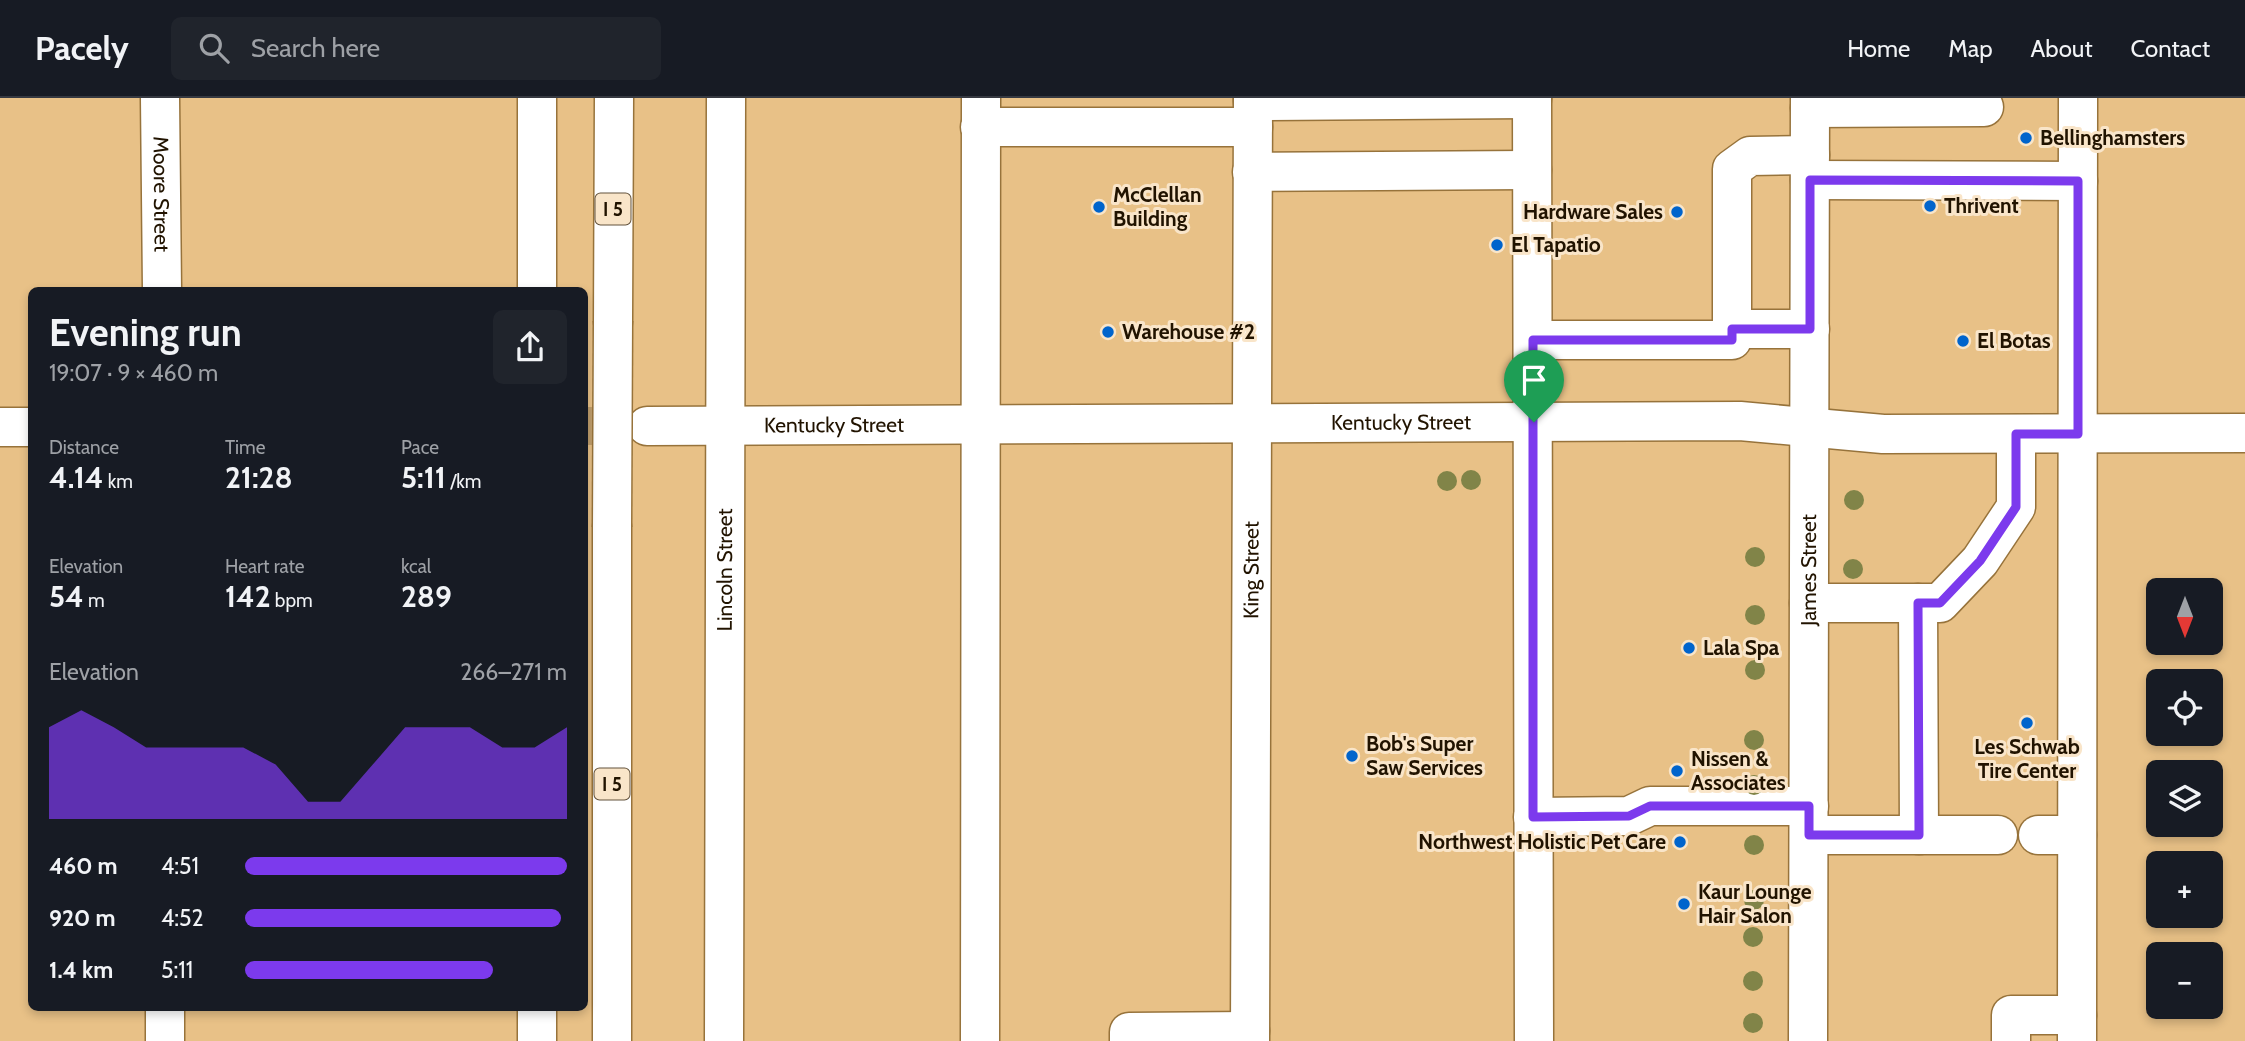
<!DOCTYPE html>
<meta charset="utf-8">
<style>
:root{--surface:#171b24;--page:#20242c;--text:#f1f3f6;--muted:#9ea1a6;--line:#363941;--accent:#7c3aed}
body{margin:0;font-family:Cabin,sans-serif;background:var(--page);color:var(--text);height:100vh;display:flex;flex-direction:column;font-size:26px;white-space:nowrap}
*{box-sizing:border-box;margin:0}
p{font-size:23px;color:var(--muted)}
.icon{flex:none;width:38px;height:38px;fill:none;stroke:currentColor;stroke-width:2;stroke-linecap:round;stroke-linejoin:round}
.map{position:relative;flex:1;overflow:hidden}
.sheet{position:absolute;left:28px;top:189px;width:560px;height:724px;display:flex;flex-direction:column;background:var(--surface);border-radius:10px;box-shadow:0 4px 10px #0003}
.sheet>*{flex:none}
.needle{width:46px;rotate:180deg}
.fabs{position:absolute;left:2146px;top:480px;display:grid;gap:14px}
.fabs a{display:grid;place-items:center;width:77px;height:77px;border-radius:10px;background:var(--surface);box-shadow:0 4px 10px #0003;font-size:35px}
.pin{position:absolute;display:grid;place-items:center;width:60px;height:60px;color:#fff;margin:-72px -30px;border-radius:50% 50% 50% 0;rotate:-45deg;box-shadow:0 0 7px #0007}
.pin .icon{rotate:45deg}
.round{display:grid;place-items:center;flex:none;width:74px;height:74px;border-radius:10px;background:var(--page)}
.summary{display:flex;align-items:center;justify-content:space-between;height:119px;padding:0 21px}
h1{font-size:38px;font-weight:700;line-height:52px}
.metrics{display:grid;grid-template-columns:repeat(3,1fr);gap:10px;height:119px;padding:7px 21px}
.metrics div{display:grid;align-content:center}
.metrics b{font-size:30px;font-weight:700}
.metrics small{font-size:19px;font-weight:400}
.metrics p{font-size:19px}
.chart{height:196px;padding:14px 21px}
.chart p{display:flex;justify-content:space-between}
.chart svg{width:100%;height:126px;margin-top:7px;fill:var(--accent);opacity:.7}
ul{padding:0 21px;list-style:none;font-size:23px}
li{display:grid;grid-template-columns:112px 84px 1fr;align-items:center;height:52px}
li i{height:18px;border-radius:9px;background:var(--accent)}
header{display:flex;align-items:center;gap:42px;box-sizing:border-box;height:98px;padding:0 35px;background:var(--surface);border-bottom:2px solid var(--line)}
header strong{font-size:33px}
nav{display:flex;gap:38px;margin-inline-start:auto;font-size:24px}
.search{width:490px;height:63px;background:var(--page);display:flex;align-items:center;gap:18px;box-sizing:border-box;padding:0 24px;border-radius:10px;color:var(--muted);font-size:26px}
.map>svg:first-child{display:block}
</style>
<header>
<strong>Pacely</strong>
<div class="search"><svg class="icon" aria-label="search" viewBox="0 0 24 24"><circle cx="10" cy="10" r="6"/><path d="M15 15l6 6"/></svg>Search here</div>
<nav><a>Home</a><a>Map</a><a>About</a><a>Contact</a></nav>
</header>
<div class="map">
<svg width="2245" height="943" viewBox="0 0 2245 943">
<rect width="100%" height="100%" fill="#e8c187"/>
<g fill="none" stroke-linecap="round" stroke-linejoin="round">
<path stroke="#c09e6c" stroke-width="38" stroke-dasharray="38 19" stroke-linecap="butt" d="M584 328H645"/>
<defs>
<g id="minor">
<path id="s1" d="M160 0 162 192"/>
<path d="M1532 0 1534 943"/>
<path d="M1253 3 1532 1"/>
<path d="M1810 10 1984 9"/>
<path d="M980 29H1253"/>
<path d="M1252 74 1532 72"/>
<path d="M1810 82 2078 83"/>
<path d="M1732 231H1810"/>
<path d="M1533 242H1732V71L1750 58 1810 57"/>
<path id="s2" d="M647 328 1740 323 1883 336 2245 335"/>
<path d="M0 329H32"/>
<path d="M1809 505H1918"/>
<path d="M1533 719 1629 718 1650 708H1809"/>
<path d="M1809 737H1998"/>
<path d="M1919 737 1918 505H1940L1980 463 2016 409V336"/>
<path d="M2038 737H2077"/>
<path d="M165 910V943"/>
<path id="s3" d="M724 943 726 0"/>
<path d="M980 943 981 0"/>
<path d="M1129 943V934L1250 933"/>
<path id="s4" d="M1250 943 1253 0"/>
<path d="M2011 943V917H2077"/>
<path d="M2077 943 2078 0"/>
</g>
<g id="major">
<path id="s5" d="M1808 943 1810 0"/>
</g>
<g id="highway">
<path d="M537 0V192"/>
<path d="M613 223 614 0"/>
<path d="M537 910V943"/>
<path d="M612 943V429"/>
</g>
</defs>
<use href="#minor" stroke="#97733b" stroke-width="41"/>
<use href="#major" stroke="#97733b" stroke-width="41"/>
<use href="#highway" stroke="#97733b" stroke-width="41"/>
<use href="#minor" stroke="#fff" stroke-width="38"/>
<use href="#major" stroke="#fff" stroke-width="38"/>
<use href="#highway" stroke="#fff" stroke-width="38"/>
<defs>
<path id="highway-bridge" d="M612 429 613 223"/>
</defs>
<use href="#highway-bridge" stroke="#97733b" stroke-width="41" stroke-linecap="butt"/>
<use href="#highway-bridge" stroke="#fff" stroke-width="38"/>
</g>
<g fill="#818448">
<circle cx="1471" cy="382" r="10"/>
<circle cx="1447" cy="383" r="10"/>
<circle cx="1854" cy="402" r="10"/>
<circle cx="1755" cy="459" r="10"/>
<circle cx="1853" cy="471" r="10"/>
<circle cx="1755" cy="517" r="10"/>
<circle cx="1755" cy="572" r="10"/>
<circle cx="1754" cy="642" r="10"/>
<circle cx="1754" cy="687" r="10"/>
<circle cx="1754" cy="747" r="10"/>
<circle cx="1754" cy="802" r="10"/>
<circle cx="1753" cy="839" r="10"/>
<circle cx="1753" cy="883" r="10"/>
<circle cx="1753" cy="925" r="10"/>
</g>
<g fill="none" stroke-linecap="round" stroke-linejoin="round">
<defs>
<path id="route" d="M1810 82 2078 83V336H2016V409L1980 463 1940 505H1918L1919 737H1809V708H1650L1629 718 1533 719V242H1732V231H1810Z"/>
</defs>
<use href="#route" stroke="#fff" stroke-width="14"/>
<use href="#route" stroke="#7c3aed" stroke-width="9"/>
</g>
<g fill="#0064cc" stroke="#f9e5c9" stroke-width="2.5">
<circle cx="2026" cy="40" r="7"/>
<circle cx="1930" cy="108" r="7"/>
<circle cx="1099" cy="109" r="7"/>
<circle cx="1677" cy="114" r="7"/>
<circle cx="1497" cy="147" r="7"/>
<circle cx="1108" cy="234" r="7"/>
<circle cx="1963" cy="243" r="7"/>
<circle cx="1689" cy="550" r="7"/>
<circle cx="2027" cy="625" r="7"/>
<circle cx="1352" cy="658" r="7"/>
<circle cx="1677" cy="673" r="7"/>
<circle cx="1680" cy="744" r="7"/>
<circle cx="1684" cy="806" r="7"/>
</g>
<g text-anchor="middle" stroke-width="6" stroke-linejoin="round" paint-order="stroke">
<g fill="#f9e5c9" stroke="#62523c" stroke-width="2">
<rect x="595.5" y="95.5" width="35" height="31" rx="5"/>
<rect x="594.5" y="670.5" width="35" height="31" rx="5"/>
</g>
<g font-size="19" font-weight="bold" fill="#211300">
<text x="613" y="118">I 5</text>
<text x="612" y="693">I 5</text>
</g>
<g font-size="21" font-weight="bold" fill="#211300" stroke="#f9e5c9" text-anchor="start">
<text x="2040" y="47">Bellinghamsters</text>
<text x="1113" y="104">McClellan<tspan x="1113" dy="24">Building</tspan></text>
<text x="1944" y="115">Thrivent</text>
<text x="1663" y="121" text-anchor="end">Hardware Sales</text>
<text x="1511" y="154">El Tapatio</text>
<text x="1122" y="241">Warehouse #2</text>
<text x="1977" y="250">El Botas</text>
<text x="1703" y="557">Lala Spa</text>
<text x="1366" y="653">Bob's Super<tspan x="1366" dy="24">Saw Services</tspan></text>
<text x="2027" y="656" text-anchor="middle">Les Schwab<tspan x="2027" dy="24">Tire Center</tspan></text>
<text x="1691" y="668">Nissen &amp;<tspan x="1691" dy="24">Associates</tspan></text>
<text x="1666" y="751" text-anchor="end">Northwest Holistic Pet Care</text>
<text x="1698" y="801">Kaur Lounge<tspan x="1698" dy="24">Hair Salon</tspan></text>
</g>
<g font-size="21" fill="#211300" stroke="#f9e5c9">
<text dy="7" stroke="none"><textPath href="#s1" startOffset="96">Moore Street</textPath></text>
<text dy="7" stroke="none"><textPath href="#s2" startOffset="754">Kentucky Street</textPath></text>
<text dy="7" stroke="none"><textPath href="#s2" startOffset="187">Kentucky Street</textPath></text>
<text dy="7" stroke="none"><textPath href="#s3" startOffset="471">Lincoln Street</textPath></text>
<text dy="7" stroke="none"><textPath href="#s4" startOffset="471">King Street</textPath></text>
<text dy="7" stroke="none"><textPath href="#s5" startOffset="471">James Street</textPath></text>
</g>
</g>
</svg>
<div class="fabs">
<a><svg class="needle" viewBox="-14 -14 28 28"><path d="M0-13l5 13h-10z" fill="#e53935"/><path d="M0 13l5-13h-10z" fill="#9ea1a6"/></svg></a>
<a><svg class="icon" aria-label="locate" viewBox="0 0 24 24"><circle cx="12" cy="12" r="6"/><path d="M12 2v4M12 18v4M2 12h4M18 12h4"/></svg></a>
<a><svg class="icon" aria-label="layers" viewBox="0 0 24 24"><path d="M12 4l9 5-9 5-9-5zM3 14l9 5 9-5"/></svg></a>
<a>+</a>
<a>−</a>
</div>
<div class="pin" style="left:1534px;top:324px;background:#1e9e55"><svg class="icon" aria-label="arrive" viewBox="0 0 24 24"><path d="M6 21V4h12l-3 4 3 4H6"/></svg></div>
<section class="sheet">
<div class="summary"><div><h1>Evening run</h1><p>19:07 · 9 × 460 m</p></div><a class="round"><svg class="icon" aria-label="share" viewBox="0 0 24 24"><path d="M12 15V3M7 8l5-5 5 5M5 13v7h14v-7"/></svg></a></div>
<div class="metrics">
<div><p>Distance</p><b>4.14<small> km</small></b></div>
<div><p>Time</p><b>21:28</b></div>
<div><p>Pace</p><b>5:11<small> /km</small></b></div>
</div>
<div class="metrics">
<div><p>Elevation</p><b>54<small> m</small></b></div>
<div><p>Heart rate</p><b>142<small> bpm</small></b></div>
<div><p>kcal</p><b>289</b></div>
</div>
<div class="chart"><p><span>Elevation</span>266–271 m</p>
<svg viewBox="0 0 160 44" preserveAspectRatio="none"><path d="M0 44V12L10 6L20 12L30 19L40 19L50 19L60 19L70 25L80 38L90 38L100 25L110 12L120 12L130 12L140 19L150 19L160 12V44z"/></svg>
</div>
<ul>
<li><b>460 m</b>4:51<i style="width:100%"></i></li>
<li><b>920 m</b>4:52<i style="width:98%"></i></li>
<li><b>1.4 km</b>5:11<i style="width:77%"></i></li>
</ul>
</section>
</div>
